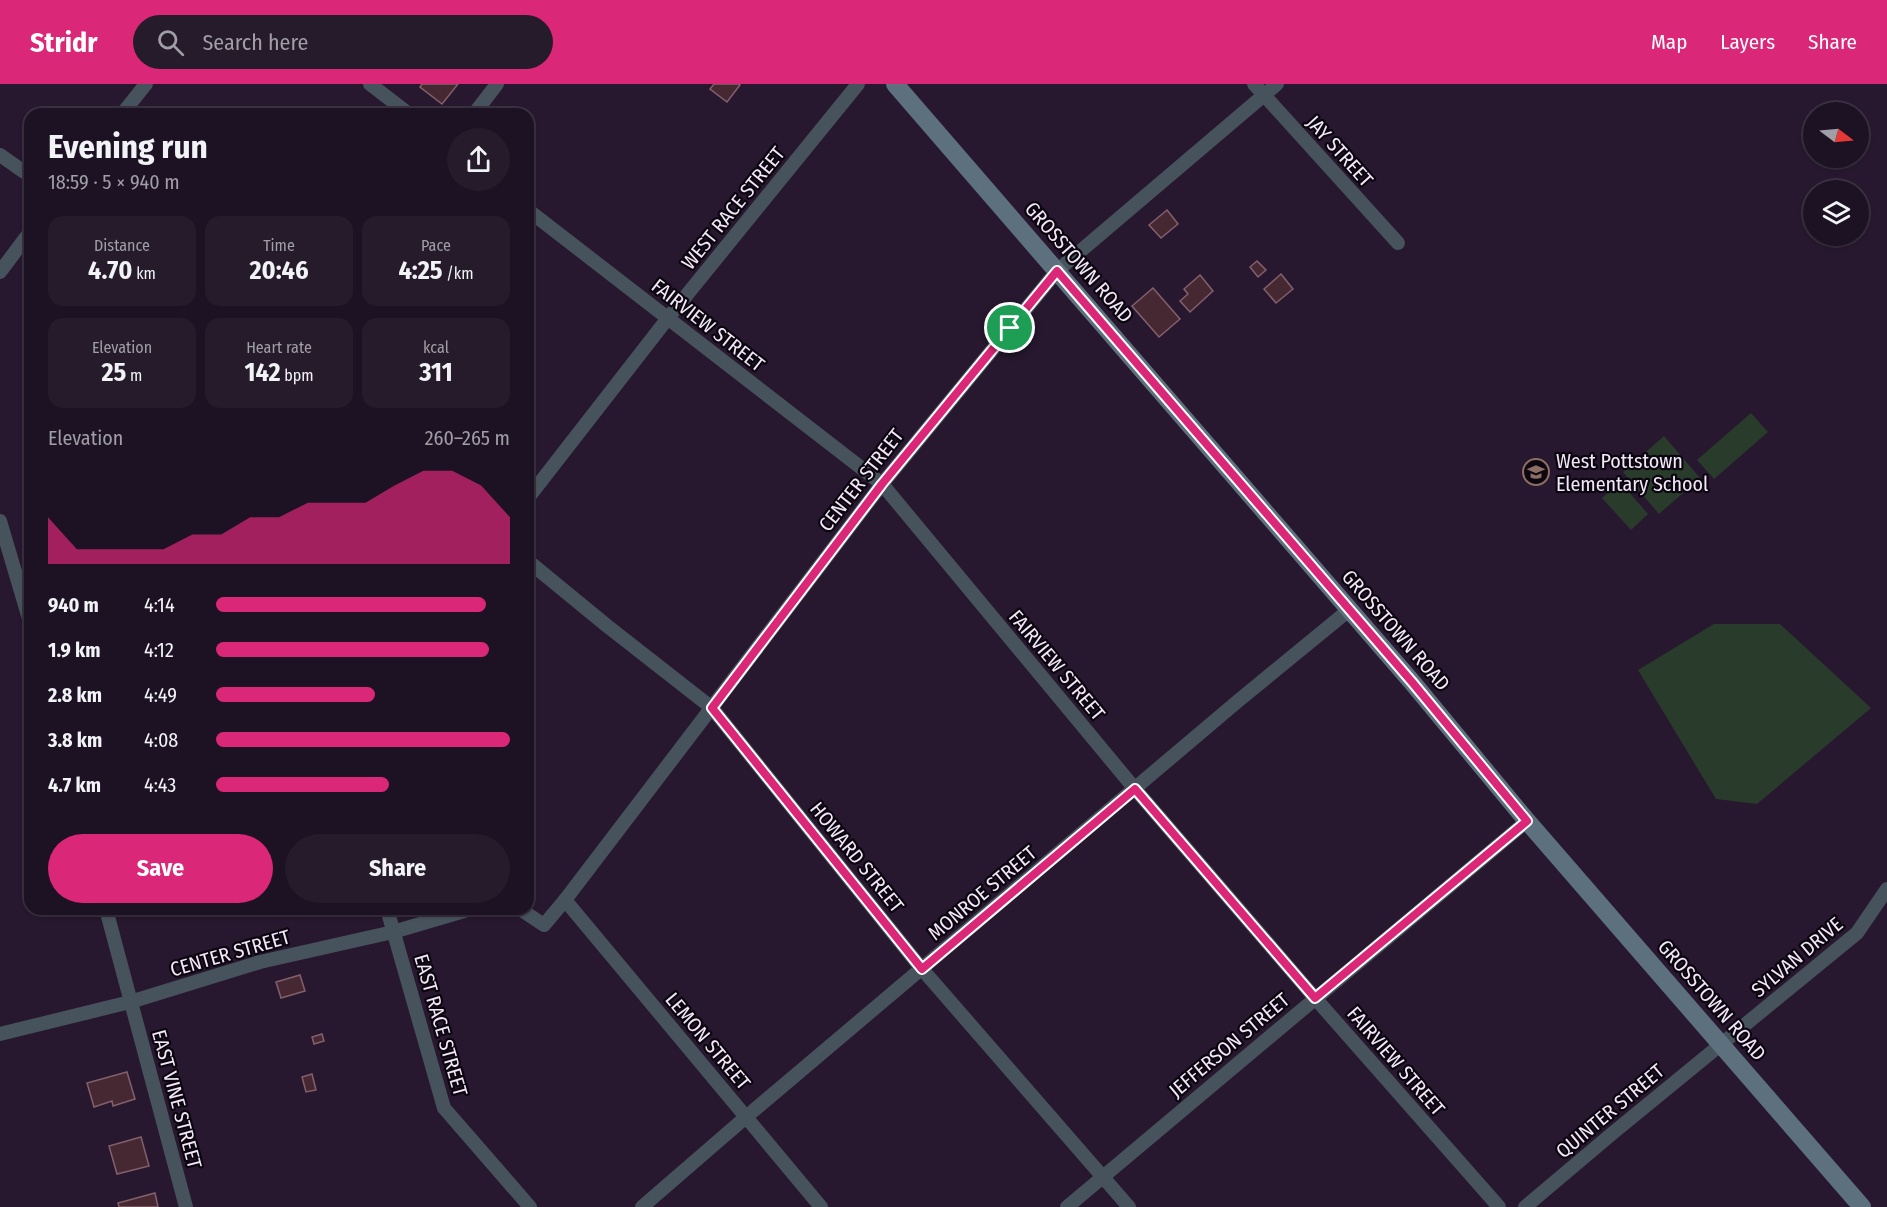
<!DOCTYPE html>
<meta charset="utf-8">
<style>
:root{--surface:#1d1223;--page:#251b2b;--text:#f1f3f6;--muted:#a09ea6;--line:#3b3241;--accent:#db2777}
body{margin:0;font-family:"Fira Sans Condensed",sans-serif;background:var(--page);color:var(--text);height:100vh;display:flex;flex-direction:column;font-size:22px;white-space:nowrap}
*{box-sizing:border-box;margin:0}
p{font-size:20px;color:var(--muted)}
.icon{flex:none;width:33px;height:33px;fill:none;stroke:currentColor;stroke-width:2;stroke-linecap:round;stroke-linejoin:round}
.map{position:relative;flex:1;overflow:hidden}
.details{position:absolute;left:24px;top:24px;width:510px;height:807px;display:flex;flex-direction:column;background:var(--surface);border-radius:18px;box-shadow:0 2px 4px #0004,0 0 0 2px var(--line)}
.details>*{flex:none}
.needle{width:39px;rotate:106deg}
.tools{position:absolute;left:1803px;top:18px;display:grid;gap:12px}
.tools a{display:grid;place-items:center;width:66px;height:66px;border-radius:50%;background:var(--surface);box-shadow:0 2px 4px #0004,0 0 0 2px var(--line);font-size:30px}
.pin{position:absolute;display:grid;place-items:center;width:51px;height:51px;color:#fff;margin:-26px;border:3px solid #fff;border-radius:50%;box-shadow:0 2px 6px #0007}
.round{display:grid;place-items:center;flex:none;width:63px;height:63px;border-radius:32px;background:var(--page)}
.head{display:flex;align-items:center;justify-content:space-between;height:102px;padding:0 24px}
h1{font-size:33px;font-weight:700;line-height:45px}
.stats{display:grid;grid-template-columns:repeat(3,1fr);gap:9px;height:102px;padding:6px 24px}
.stats div{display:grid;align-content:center;border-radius:15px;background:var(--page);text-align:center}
.stats b{font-size:26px;font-weight:700}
.stats small{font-size:16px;font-weight:400}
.stats p{font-size:16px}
.chart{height:168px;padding:12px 24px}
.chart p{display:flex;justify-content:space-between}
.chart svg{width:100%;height:108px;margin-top:6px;fill:var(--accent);opacity:.7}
.button{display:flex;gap:12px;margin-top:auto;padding:12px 24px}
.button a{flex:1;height:69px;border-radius:36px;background:var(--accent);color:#fff;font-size:24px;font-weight:700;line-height:69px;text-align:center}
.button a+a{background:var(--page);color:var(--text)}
ul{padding:0 24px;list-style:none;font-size:20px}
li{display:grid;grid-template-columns:96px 72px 1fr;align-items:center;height:45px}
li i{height:15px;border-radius:8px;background:var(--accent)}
header{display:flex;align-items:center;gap:36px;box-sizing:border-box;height:84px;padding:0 30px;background:var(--accent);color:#fff}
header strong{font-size:28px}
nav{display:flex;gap:33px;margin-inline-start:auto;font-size:21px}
.search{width:420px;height:54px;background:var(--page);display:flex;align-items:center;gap:15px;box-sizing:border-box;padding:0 21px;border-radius:33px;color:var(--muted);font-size:22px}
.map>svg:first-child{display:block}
</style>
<header>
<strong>Stridr</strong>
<div class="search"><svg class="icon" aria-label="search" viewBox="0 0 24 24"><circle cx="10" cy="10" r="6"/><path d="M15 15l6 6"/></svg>Search here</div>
<nav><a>Map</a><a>Layers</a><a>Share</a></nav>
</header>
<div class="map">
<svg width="1887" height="1123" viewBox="0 0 1887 1123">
<rect width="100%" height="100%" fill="#27182f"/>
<g fill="#293b2b">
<path d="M1751 329 1768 348 1714 395 1697 376Z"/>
<path d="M1664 352 1700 394 1659 430 1623 388Z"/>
<path d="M1620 398 1648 430 1631 446 1602 414Z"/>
<path d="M1714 540H1780L1871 624 1757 720 1716 715 1638 586Z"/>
</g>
<g fill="#462832" stroke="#83606b" stroke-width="1.5">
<path d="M422 0H458L442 20 420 3Z"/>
<path d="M714 0H738L740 1 727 18 710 5Z"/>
<path d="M1167 126 1178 140 1161 154 1149 141Z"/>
<path d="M1257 177 1266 186 1258 193 1250 183Z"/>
<path d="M1281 190 1293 205 1276 219 1264 205Z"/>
<path d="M1200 191 1213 207 1190 228 1180 217 1188 210 1184 205Z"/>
<path d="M1153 204 1180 235 1159 253 1132 222Z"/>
<path d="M300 891 305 907 281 914 276 898Z"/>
<path d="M322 950 324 957 314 960 312 953Z"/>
<path d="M127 988 135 1015 113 1022 112 1017 94 1023 87 999Z"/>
<path d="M312 990 316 1006 306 1008 302 993Z"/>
<path d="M141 1053 149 1082 117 1090 109 1062Z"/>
<path d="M155 1109 158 1123H119L118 1119Z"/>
</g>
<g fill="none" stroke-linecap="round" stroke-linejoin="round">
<g stroke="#47535c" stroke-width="14">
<path d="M370 0 409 30"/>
<path d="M1254 0 1398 159"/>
<path d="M122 30 146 0"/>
<path d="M474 30 497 0"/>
<path d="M0 71 30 92"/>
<path d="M528 126 882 400 1135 705 1315 914 1499 1123"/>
<path d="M0 188 30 148"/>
<path d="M528 414 668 234 858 0"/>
<path d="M0 437 30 538"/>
<path d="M528 477 606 541 712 624 922 885 1129 1123"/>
<path d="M565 816 821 1123"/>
<path d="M106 825 186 1123"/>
<path d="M387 825 444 1024 530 1123"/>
<path d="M520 825 544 841 565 816 882 400 1057 187 1277 0"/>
<path d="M0 950 130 918 260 878 393 848 471 825"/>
<path d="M642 1123 746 1033 1238 617 1349 526"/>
<path d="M1067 1123 1527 737"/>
<path d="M1525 1123 1614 1048 1857 849 1887 805"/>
</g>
<path stroke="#5c707e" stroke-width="18" d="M895 0 1412 598 1527 737 1862 1123"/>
</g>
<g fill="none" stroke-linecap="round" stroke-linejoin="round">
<defs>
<path id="route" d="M1057 187 1412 598 1527 737 1315 914 1135 705 922 885 712 624 882 400Z"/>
</defs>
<use href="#route" stroke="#fff" stroke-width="12"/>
<use href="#route" stroke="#db2777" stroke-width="8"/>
</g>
<defs>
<symbol id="school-ring" viewBox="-11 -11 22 22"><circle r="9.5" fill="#0c0610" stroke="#8d6e63" stroke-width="1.5"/><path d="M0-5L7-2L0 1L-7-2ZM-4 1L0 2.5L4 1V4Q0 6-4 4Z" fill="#8d6e63"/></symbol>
</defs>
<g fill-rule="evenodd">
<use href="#school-ring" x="1521" y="373" width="30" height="30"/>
</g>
<g text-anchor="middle" stroke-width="4.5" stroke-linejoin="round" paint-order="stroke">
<g font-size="20" fill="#f2e8f8" stroke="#0c0610">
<text transform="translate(1340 67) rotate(48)" y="7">JAY STREET</text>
<text transform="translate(733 124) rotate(-51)" y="7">WEST RACE STREET</text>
<text transform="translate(1079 178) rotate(49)" y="7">GROSSTOWN ROAD</text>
<text transform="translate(708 241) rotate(38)" y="7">FAIRVIEW STREET</text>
<text transform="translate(861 396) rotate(-52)" y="7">CENTER STREET</text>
<text transform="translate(1396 546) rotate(49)" y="7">GROSSTOWN ROAD</text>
<text transform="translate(1057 581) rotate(50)" y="7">FAIRVIEW STREET</text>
<text transform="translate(857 773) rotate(51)" y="7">HOWARD STREET</text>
<text transform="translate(982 809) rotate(-40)" y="7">MONROE STREET</text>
<text transform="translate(230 869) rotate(-16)" y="7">CENTER STREET</text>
<text transform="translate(1797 873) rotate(-40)" y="7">SYLVAN DRIVE</text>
<text transform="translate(1712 916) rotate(49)" y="7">GROSSTOWN ROAD</text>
<text transform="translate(441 941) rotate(74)" y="7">EAST RACE STREET</text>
<text transform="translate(708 957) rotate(50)" y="7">LEMON STREET</text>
<text transform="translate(1229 961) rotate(-40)" y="7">JEFFERSON STREET</text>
<text transform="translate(1396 977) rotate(49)" y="7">FAIRVIEW STREET</text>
<text transform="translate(177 1015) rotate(75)" y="7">EAST VINE STREET</text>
<text transform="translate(1610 1027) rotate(-40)" y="7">QUINTER STREET</text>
</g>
<g font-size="20" fill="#f2e8f8" stroke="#0c0610" text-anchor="start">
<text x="1556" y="384">West Pottstown<tspan x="1556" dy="23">Elementary School</tspan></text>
</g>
</g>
</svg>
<div class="tools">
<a><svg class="needle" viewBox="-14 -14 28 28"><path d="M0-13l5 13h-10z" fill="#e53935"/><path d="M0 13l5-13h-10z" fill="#a09ea6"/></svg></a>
<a><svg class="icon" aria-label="layers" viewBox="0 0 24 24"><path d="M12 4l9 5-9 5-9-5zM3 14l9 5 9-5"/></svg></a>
</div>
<div class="pin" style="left:1010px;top:244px;background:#1e9e55"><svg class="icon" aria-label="arrive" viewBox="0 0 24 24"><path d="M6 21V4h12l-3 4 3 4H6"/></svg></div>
<section class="details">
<div class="head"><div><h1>Evening run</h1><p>18:59 · 5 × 940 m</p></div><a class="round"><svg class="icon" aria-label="share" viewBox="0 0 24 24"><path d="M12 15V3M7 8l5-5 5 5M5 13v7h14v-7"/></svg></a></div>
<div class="stats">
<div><p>Distance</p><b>4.70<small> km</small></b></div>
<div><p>Time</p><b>20:46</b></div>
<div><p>Pace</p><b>4:25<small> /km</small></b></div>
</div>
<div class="stats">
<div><p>Elevation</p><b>25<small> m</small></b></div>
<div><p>Heart rate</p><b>142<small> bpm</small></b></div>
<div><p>kcal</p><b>311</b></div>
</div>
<div class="chart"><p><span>Elevation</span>260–265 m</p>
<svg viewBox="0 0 160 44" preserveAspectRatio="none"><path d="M0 44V25L10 38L20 38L30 38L40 38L50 32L60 32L70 25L80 25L90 19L100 19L110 19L120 12L130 6L140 6L150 12L160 25V44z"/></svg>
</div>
<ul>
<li><b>940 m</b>4:14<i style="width:92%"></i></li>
<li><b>1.9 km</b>4:12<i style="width:93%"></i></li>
<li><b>2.8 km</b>4:49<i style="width:54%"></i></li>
<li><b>3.8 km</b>4:08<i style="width:100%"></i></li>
<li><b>4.7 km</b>4:43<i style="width:59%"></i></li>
</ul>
<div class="button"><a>Save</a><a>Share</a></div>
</section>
</div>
